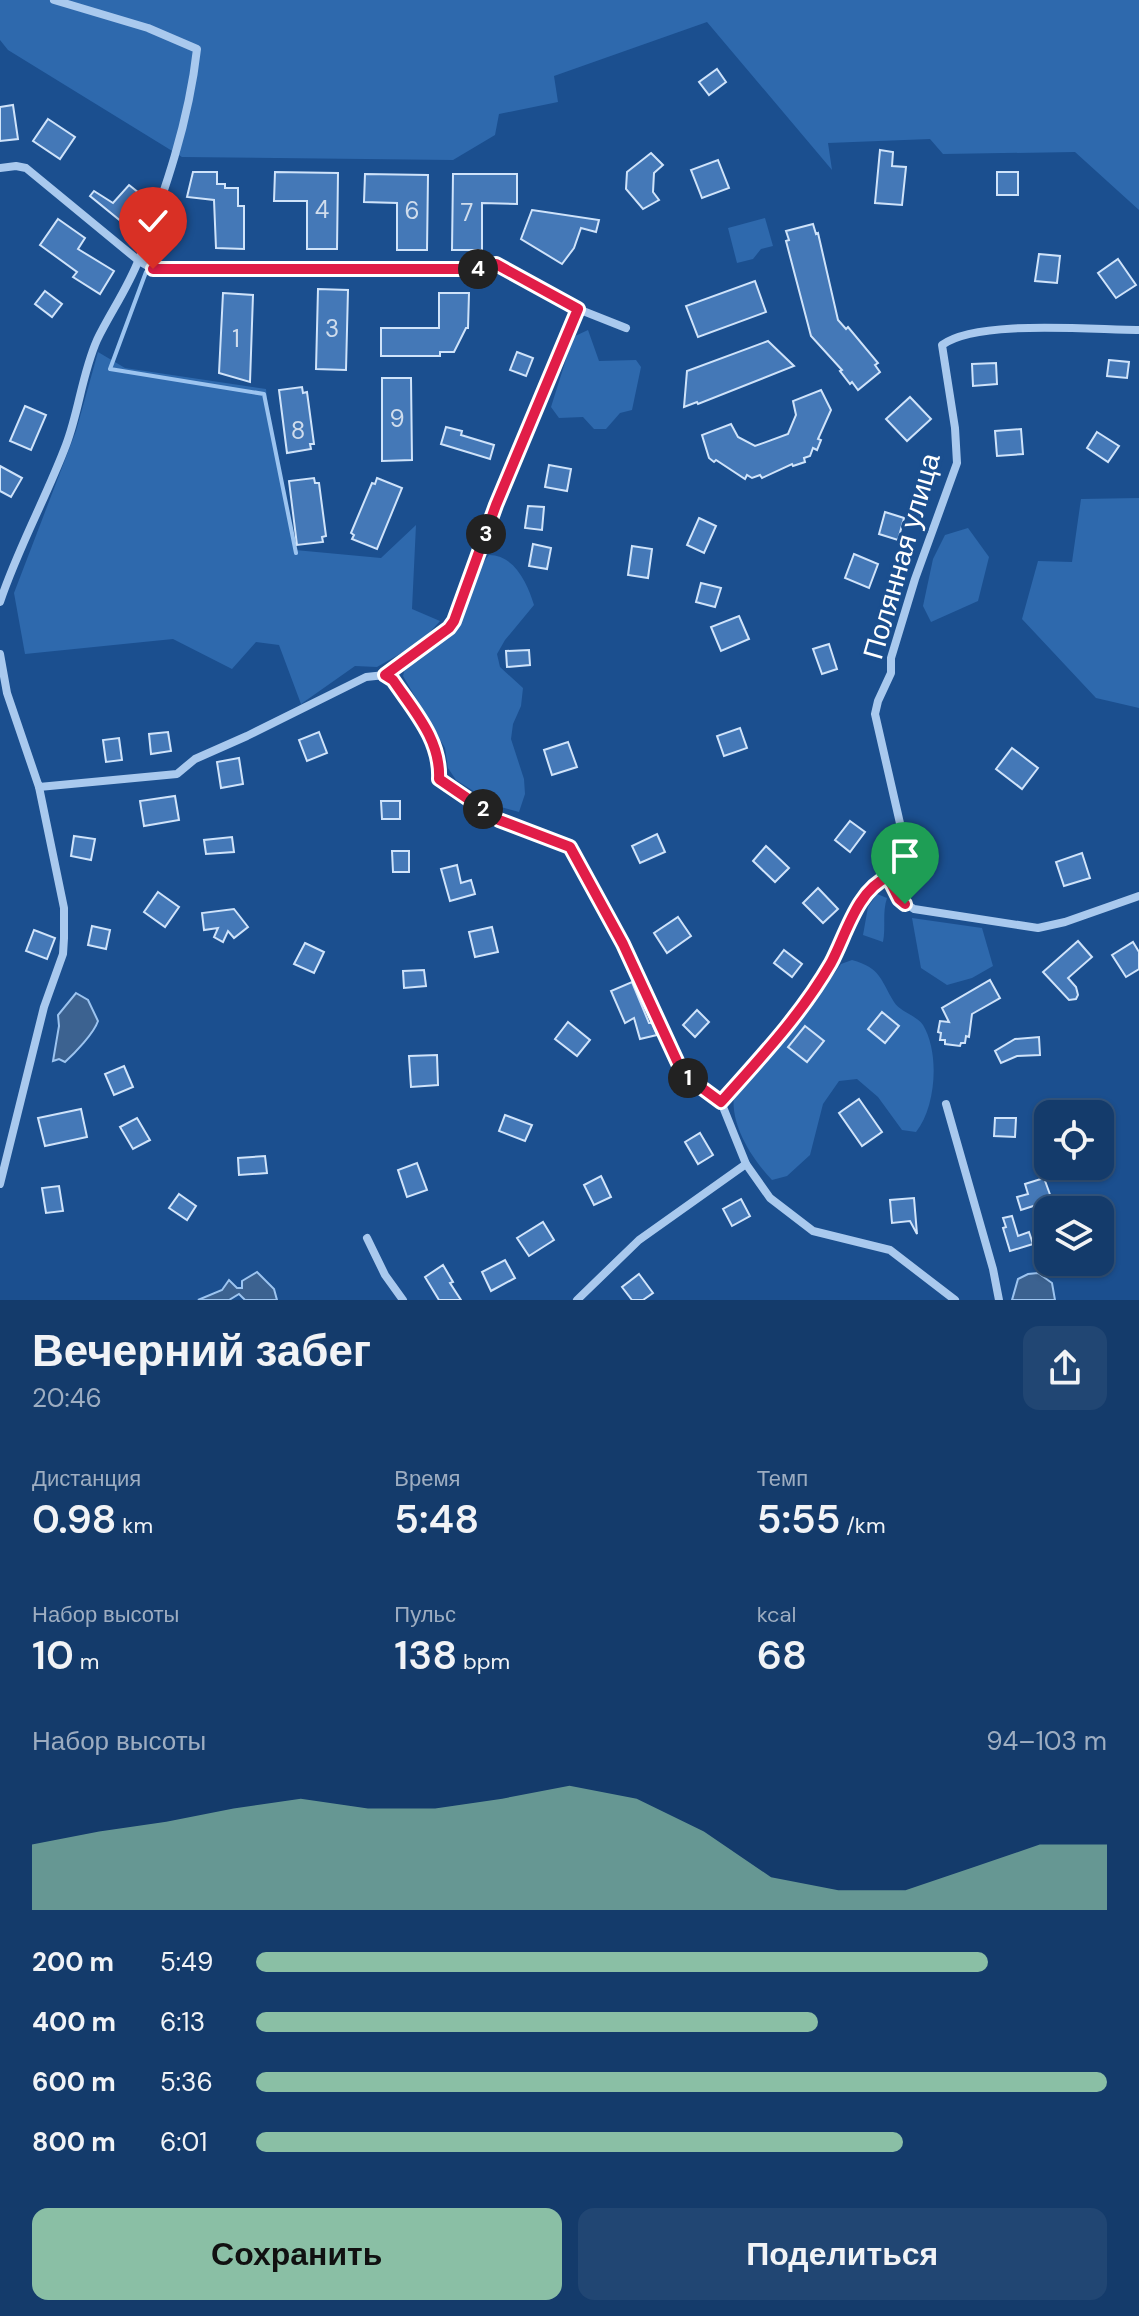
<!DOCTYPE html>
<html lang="ru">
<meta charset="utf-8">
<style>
:root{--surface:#143b6b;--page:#214673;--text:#f1f3f6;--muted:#9dadc1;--line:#33557e;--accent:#8abfa5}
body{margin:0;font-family:"DM Sans",sans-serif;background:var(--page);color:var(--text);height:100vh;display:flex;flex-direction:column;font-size:30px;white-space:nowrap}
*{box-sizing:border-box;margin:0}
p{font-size:26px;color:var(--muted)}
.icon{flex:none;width:44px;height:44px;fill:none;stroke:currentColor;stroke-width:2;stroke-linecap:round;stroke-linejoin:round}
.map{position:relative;height:1300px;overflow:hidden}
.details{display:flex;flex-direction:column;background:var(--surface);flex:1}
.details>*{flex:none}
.fabs{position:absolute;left:1034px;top:1100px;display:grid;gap:16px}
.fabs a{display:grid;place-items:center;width:80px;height:80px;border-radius:16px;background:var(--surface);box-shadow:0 2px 6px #0004,0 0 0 2px var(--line);font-size:40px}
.pin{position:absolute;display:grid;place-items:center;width:68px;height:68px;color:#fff;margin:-82px -34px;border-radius:50% 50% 50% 0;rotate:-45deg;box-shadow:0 0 8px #0007}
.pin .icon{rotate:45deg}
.km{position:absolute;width:40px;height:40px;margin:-20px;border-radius:50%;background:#222;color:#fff;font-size:22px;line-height:40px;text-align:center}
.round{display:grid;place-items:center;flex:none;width:84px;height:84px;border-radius:16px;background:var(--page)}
.headline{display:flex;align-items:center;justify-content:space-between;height:136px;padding:0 32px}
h1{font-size:44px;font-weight:600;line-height:60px}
.stats{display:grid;grid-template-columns:repeat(3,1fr);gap:12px;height:136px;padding:8px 32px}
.stats div{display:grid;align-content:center}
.stats b{font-size:40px;font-weight:600}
.stats small{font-size:22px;font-weight:400}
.stats p{font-size:22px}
.chart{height:224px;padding:16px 32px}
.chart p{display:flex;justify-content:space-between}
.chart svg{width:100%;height:144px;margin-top:8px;fill:var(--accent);opacity:.7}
.primary-button{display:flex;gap:16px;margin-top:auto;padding:16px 32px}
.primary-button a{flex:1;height:92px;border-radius:16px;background:var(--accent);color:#111;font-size:32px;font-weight:600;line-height:92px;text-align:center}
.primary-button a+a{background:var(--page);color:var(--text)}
ul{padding:0 32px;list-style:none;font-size:26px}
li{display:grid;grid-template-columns:128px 96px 1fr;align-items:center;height:60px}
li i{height:20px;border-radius:10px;background:var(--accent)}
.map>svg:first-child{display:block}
</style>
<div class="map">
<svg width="1139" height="1300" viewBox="0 0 1139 1300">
<rect width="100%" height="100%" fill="#1b4f8f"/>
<g fill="#2e69ad">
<path d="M0 0H1139V210L1075 152 943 154 930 139 828 143 832 170 707 22 554 76 558 102 499 114 495 135 453 160 182 157 8 50 0 40Z"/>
<path d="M765 218 773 246 761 249 753 259 737 263 728 228Z"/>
<path d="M588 330 599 361 636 360 641 367 632 410 620 413 606 429H594L583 417 559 418 551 407 573 337Z"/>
<path d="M98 352 125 368 266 389 270 428 295 550 381 558 416 525 412 609 440 621 421 642 377 667 355 666 301 704 279 645 256 642 232 669 173 639 25 654 14 593 76 431Z"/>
<path d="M1139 498V708L1096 698 1022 619 1038 561 1072 562 1081 499Z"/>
<path d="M968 528 989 557 978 601 931 622 923 606 933 559 945 535Z"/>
<path d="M489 555C515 555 528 585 534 605L505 640 497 654 500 667 523 688 521 706 513 724 511 739 524 779 525 794 519 812 497 806 456 780 448 768 445 748 403 676 406 665 418 661 460 624 483 563Z"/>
<path d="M877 894 887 898C882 913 886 926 883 942L863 935 868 907Z"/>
<path d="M912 918 982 928 993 966 972 978 947 985 921 968Z"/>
<path d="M852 960C881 968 880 979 894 1002 900 1012 916 1015 923 1025 940 1053 936 1107 916 1132L902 1130 878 1097 857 1079 839 1081 823 1104 810 1155 787 1176 772 1180C752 1159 730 1125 734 1095L795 1029 841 964Z"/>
</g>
<g fill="#3c6290" stroke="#9cc4f0" stroke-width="2">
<path d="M76 993 88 1000 98 1021C94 1033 75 1053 65 1062L59 1059 53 1061 59 1026 58 1015Z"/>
<path d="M257 1272 274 1289 277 1300H245L239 1294 229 1300H198L222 1290 229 1280 237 1288H242V1281Z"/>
<path d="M1038 1273 1052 1283 1055 1300H1012L1018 1279 1028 1274Z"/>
</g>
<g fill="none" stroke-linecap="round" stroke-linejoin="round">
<path stroke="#9cc4f0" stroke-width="4" d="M146 272 110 369 264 394 296 553"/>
</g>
<g fill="#4478b7" stroke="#cfe3fa" stroke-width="2">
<path d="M717 69 726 82 709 95 699 82Z"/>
<path d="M13 105 18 139 0 141V107Z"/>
<path d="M48 119 75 137 60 159 33 141Z"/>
<path d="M880 150 893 152 892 166 906 167 902 205 875 203Z"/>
<path d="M651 153 663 165 654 173 653 192 659 200 643 209 626 189 627 172Z"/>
<path d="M718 160 729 188 702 198 691 170Z"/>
<path d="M193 172H217V184H225V188H238V206H244V249L216 248 214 200 187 197Z"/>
<path d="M275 172 338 173 337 249H307V201H274Z"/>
<rect x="997" y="172" width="21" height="23"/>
<path d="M365 174 428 175 427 250H397V203L364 202Z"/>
<path d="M453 174H517V204L482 203V250H452Z"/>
<path d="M129 185 144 197 122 222 90 196 94 191 113 203Z"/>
<path d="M532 210 599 220 596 232 581 228 574 248 562 264 521 239Z"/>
<path d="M58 219 85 238 78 249 114 271 100 294 73 277 77 272 40 245Z"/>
<path d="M813 224 816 234 818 233 838 320 846 329 848 327 878 363 875 365 880 372 858 390 852 382 850 384 840 371 842 370 811 336 786 241 789 240 786 231Z"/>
<path d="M1039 254 1060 256 1057 283 1035 281Z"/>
<path d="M1118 259 1136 285 1116 298 1098 273Z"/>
<path d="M755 281 766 312 698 337 686 306Z"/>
<path d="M318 289 348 290 346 370 316 369Z"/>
<path d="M45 291 62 304 52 317 35 304Z"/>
<path d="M223 293 253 295 250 382 219 373Z"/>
<path d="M439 293H469L468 328H466L454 352H440V356H381V328H439Z"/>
<path d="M768 341 794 366 698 404 697 402 684 407 687 371Z"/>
<path d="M517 352 533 358 526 376 510 370Z"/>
<path d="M1109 360 1129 362 1127 378 1107 376Z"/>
<path d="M996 363 997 384 973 386 972 364Z"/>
<path d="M382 378H411L412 460 382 461Z"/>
<path d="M302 387 303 393 307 392 314 444H310L311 449 287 453 279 390Z"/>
<path d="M821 390 831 410 818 439 821 440 817 450 813 448 810 456 804 458 805 462 793 466 792 464 762 478 760 475 752 478 747 475 745 479 716 460 714 462 709 458 702 435 731 424 738 437 755 446 788 434 796 415 793 401Z"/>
<path d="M910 397 931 419 907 441 886 419Z"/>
<path d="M25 406 46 415 31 450 10 441Z"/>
<path d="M446 427 462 431 461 435 494 445 490 459 441 444Z"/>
<path d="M1021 429 1023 454 997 456 995 431Z"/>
<path d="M1097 432 1119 446 1108 462 1087 448Z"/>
<path d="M549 465 571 469 567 491 545 487Z"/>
<path d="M0 466 22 478 11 497 0 491Z"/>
<path d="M314 478 315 483H319L326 536 322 537 323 542 297 545 289 481Z"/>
<path d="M377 478 402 488 377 549 352 539 354 535 351 533 372 483 375 484Z"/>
<path d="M528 506 544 507 542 530 525 528Z"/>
<path d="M885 512 904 518 898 540 879 534Z"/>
<path d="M699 518 716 526 704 553 687 545Z"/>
<path d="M533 544 551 548 547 569 529 566Z"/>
<path d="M632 546 652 549 648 578 628 575Z"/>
<path d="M854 554 878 564 869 588 845 578Z"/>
<path d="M701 583 721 588 715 607 696 602Z"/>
<path d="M739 616 749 639 721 651 711 627Z"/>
<path d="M829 644 837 669 822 674 813 649Z"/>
<path d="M529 650 530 665 507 667 506 651Z"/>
<path d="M740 728 747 748 724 756 717 736Z"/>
<path d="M168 732 171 751 151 754 149 734Z"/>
<path d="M319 732 327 753 307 761 299 740Z"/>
<path d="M119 738 122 760 106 762 103 740Z"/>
<path d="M568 742 577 767 552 775 544 750Z"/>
<path d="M1012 748 1038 768 1022 789 996 769Z"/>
<path d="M239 758 243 784 221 788 217 762Z"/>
<path d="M175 796 179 820 144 826 140 801Z"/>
<path d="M381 801H400V819H382Z"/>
<path d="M850 821 865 832 850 852 835 840Z"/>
<path d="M657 834 665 852 640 863 632 846Z"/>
<path d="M74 836 95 839 91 860 71 856Z"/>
<path d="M232 837 234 852 206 854 204 840Z"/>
<path d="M766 846 789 868 775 882 753 861Z"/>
<path d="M392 851H409V872H393Z"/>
<path d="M1082 853 1090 878 1064 886 1056 862Z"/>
<path d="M457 865 461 883 471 880 475 894 450 901 441 869Z"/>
<path d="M818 888 838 909 823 923 803 903Z"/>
<path d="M158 892 179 907 165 927 144 912Z"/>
<path d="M234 909 248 927 234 938 228 931 223 942 214 937 218 928 204 930 202 913Z"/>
<path d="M678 917 691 936 667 953 654 933Z"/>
<path d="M92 926 110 930 106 949 88 945Z"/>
<path d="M492 927 498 952 475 957 469 932Z"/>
<path d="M34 930 55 938 47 959 26 951Z"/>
<path d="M1078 941 1092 957 1068 978 1076 987 1078 995 1076 999 1069 1000 1043 972Z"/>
<path d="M1133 942 1139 952V969L1126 977 1112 955Z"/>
<path d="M305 943 324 952 314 973 294 964Z"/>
<path d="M784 950 802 964 792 977 774 963Z"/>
<path d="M424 970 426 986 404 988 403 971Z"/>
<path d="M990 980 1000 998 972 1014 969 1037 966 1036 965 1043H961L960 1046 945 1044V1040H940L941 1033 938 1032 940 1021 949 1022 942 1008Z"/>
<path d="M632 982 649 1023H652L657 1035 640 1039 634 1018 625 1023 611 991Z"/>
<path d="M697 1010 709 1022 695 1037 683 1025Z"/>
<path d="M882 1012 899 1026 885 1043 868 1029Z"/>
<path d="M568 1022 590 1040 577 1056 555 1039Z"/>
<path d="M805 1026 824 1041 807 1062 788 1047Z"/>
<path d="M1039 1037 1040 1055 1017 1056 1001 1063 995 1051 1015 1039Z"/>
<path d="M437 1055 438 1085 411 1087 409 1056Z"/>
<path d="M124 1066 133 1087 114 1095 105 1074Z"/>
<path d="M859 1099 882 1132 862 1146 839 1113Z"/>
<path d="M81 1109 87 1137 45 1146 38 1118Z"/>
<path d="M505 1115 532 1125 525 1141 499 1131Z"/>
<path d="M137 1118 150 1140 133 1149 120 1127Z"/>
<path d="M995 1118H1016L1015 1137 994 1136Z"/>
<path d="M700 1133 713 1155 698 1164 685 1142Z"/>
<path d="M265 1156 267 1173 239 1175 238 1158Z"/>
<path d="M417 1163 427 1190 407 1197 398 1170Z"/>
<path d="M601 1176 611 1197 594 1205 584 1185Z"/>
<path d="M1044 1178 1052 1200 1021 1210 1017 1197 1028 1194 1025 1184Z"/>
<path d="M59 1186 63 1211 46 1213 42 1188Z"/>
<path d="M179 1194 196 1206 187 1220 169 1208Z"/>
<path d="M914 1198 917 1234 910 1221 892 1223 890 1200Z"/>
<path d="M741 1199 750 1216 732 1226 723 1209Z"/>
<path d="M1012 1216 1018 1236 1029 1232 1033 1244 1010 1251 1003 1228 1006 1227 1003 1218Z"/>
<path d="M543 1222 554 1240 529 1256 517 1238Z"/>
<path d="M505 1260 515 1278 491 1291 482 1272Z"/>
<path d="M443 1265 453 1282 450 1283 461 1300H439L425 1277Z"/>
<path d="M639 1274 653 1293 643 1300H632L622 1287Z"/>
</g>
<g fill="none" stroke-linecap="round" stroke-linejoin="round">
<g stroke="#a9c9ee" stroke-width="8">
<path d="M0 168 16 166 26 168 139 261 153 269H486L496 264 578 309 626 328"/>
<path d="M0 602C18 548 46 498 66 445 79 411 82 374 97 340 110 313 128 288 139 259 165 192 189 121 197 49L148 28 54 0"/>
<path d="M0 654 7 693 39 787 177 774 195 759 247 736 366 677 385 675 454 621 496 505 578 309"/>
<path d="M385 675 393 680C414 711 441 740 439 779L499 820 570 847 623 944 683 1074 721 1102 746 1164 770 1198 813 1231 890 1250 955 1300"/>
<path d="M888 877 902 832 875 714 878 701 891 673V658L915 579 957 463 955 428 942 345C977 319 1093 330 1139 330"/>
<path d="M721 1102C761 1057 801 1015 831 962 846 935 857 890 888 877L899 899 914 909 1038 928 1065 922 1139 896"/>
<path d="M946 1104 993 1269 999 1300"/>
<path d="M0 1184 44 1007 63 954 64 938V908L39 787"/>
<path d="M367 1238 385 1275 403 1300"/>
<path d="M577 1300 639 1240 746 1164"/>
</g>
</g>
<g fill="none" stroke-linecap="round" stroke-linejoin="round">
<defs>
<path id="route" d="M153 269H486L496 264 578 309 496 505 454 621 449 628 385 675 393 680C414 711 441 740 439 779L499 820 570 847 623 944 683 1074 721 1102C761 1057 801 1015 831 963 846 935 857 890 888 877L899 899 905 904"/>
</defs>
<use href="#route" stroke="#fff" stroke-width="16"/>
<use href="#route" stroke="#e11d48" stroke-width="10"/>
</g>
<g text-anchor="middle" stroke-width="7" stroke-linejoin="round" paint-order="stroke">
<g font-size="24" fill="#d0dded">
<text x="322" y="218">4</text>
<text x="412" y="219">6</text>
<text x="467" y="221">7</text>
<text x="332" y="337">3</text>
<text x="236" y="347">1</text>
<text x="397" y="427">9</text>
<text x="298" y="439">8</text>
</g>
<g font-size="28" fill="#fff" stroke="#1b4f8f">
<text transform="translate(901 556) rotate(-74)" y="10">Полянная улица</text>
</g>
</g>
</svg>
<div class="fabs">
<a><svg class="icon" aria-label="locate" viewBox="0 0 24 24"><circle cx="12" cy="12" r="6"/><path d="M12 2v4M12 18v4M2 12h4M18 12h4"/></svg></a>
<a><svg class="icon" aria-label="layers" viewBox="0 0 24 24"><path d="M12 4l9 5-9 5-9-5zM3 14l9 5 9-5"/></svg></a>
</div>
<div class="pin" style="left:905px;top:904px;background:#1e9e55"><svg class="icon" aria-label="arrive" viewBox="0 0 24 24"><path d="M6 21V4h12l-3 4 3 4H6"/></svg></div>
<div class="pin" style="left:153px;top:269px;background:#d93025"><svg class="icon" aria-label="check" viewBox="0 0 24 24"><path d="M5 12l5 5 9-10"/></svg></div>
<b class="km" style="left:688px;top:1078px">1</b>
<b class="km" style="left:483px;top:809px">2</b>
<b class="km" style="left:486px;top:534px">3</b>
<b class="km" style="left:478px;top:269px">4</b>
</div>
<section class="details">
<div class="headline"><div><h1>Вечерний забег</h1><p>20:46</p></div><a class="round"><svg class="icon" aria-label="share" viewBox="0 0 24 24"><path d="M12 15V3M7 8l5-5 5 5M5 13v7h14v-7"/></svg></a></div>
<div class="stats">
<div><p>Дистанция</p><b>0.98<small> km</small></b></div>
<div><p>Время</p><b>5:48</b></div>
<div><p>Темп</p><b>5:55<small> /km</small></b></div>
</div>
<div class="stats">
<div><p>Набор высоты</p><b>10<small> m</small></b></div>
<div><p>Пульс</p><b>138<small> bpm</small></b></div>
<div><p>kcal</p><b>68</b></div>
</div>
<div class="chart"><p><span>Набор высоты</span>94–103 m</p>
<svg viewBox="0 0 160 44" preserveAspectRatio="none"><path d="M0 44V24L10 20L20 17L30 13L40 10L50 13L60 13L70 10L80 6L90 10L100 20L110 34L120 38L130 38L140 31L150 24L160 24V44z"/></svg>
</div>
<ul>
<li><b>200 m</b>5:49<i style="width:86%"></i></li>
<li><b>400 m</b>6:13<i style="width:66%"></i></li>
<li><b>600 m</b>5:36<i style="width:100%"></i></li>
<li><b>800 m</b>6:01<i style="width:76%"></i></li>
</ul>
<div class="primary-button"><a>Сохранить</a><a>Поделиться</a></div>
</section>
